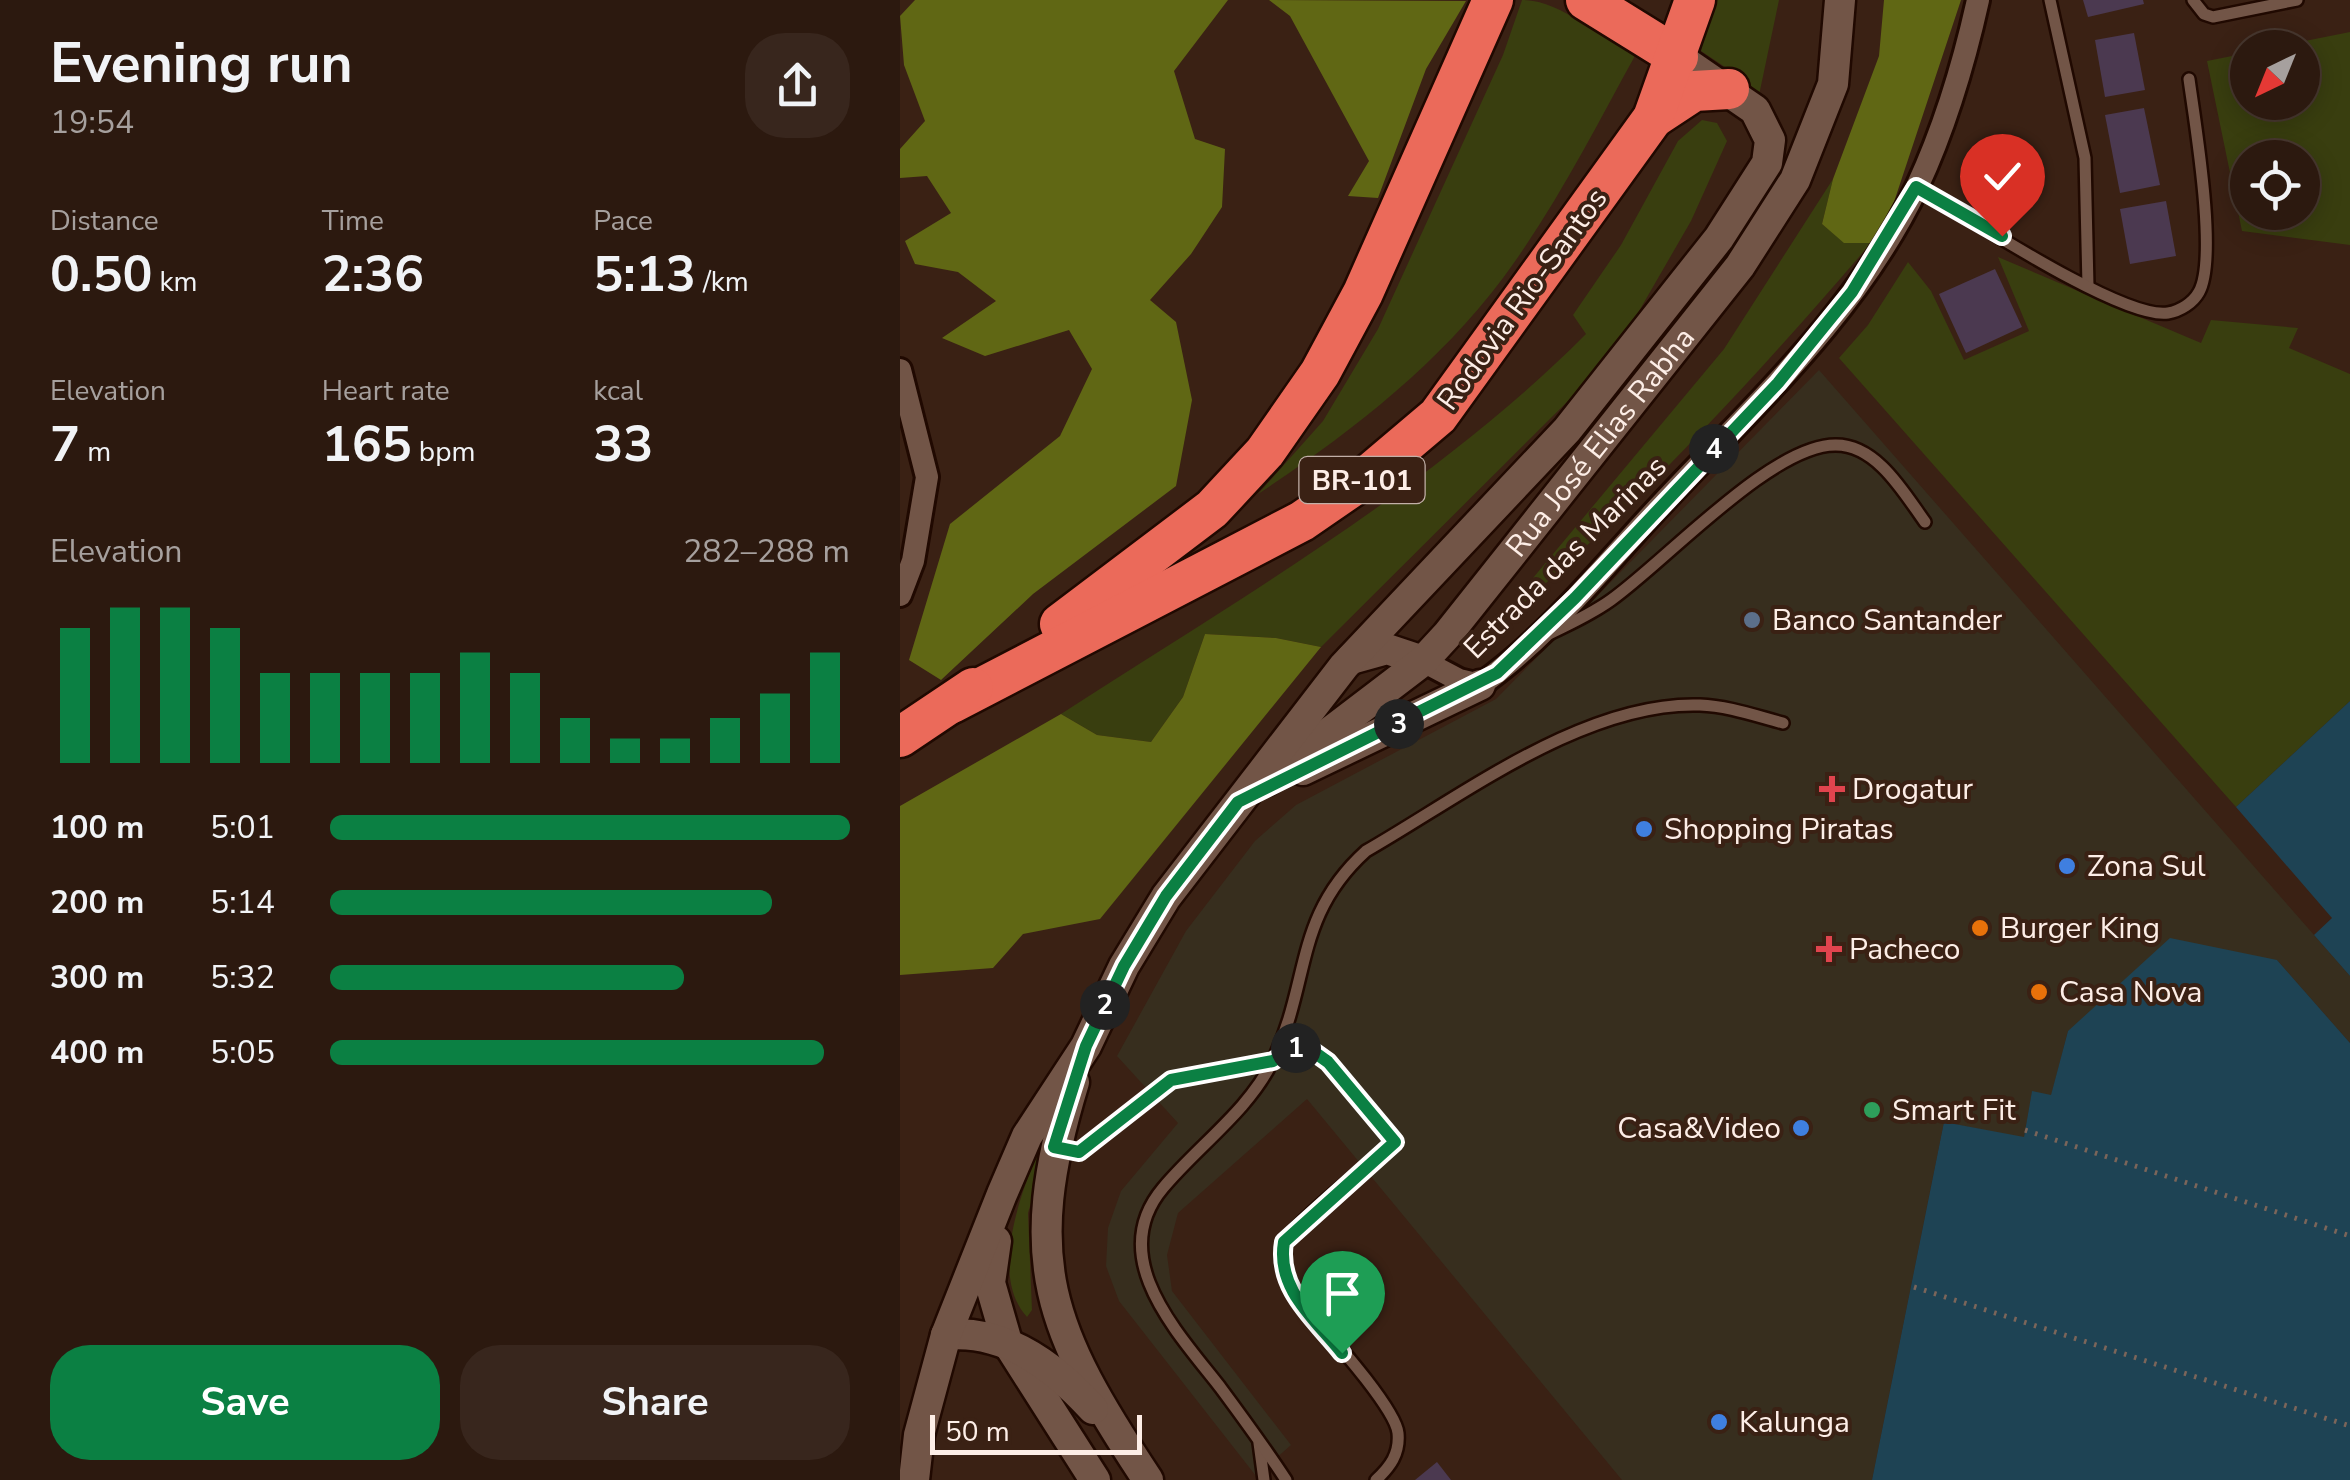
<!DOCTYPE html>
<meta charset="utf-8">
<style>
:root{--surface:#2c190f;--page:#38261d;--text:#f1f3f6;--muted:#a6a09e;--line:#48382f;--accent:#0b8043}
body{margin:0;font-family:"Nunito Sans",sans-serif;background:var(--page);color:var(--text);height:100vh;display:flex;flex-direction:column;font-size:38px;white-space:nowrap}
*{box-sizing:border-box;margin:0}
p{font-size:32px;color:var(--muted)}
.icon{flex:none;width:55px;height:55px;fill:none;stroke:currentColor;stroke-width:2;stroke-linecap:round;stroke-linejoin:round}
.map{position:relative;flex:1;overflow:hidden}
.panel{display:flex;flex-direction:column;background:var(--surface);width:900px}
.panel>*{flex:none}
.needle{width:65px;rotate:223deg}
.tools{position:absolute;left:1330px;top:30px;display:grid;gap:20px}
.tools a{display:grid;place-items:center;width:90px;height:90px;border-radius:50%;background:var(--surface);box-shadow:0 5px 25px #0003,0 0 0 2px var(--line);font-size:50px}
.scale{position:absolute;left:30px;bottom:25px;width:212px;box-sizing:border-box;padding-left:10px;border:5px solid #fdeee7;border-top:0;font-size:28px;line-height:35px;white-space:nowrap;color:#fdeee7;-webkit-text-stroke:8px #3a2114;paint-order:stroke}
.pin{position:absolute;display:grid;place-items:center;width:85px;height:85px;color:#fff;margin:-102px -42px;border-radius:50% 50% 50% 0;rotate:-45deg;box-shadow:0 0 10px #0007}
.pin .icon{rotate:45deg}
.km{position:absolute;width:50px;height:50px;margin:-25px;border-radius:50%;background:#222;color:#fff;font-size:28px;line-height:50px;text-align:center}
.round{display:grid;place-items:center;flex:none;width:105px;height:105px;border-radius:40px;background:var(--page)}
.head{display:flex;align-items:center;justify-content:space-between;height:170px;padding:0 50px}
h1{font-size:55px;font-weight:700;line-height:75px}
.figures{display:grid;grid-template-columns:repeat(3,1fr);gap:15px;height:170px;padding:10px 50px}
.figures div{display:grid;align-content:center}
.figures b{font-size:50px;font-weight:700}
.figures small{font-size:28px;font-weight:400}
.figures p{font-size:28px}
.chart{height:280px;padding:20px 50px}
.chart p{display:flex;justify-content:space-between}
.chart svg{width:100%;height:180px;margin-top:10px;stroke:var(--accent);stroke-width:6}
.action{display:flex;gap:20px;margin-top:auto;padding:20px 50px}
.action a{flex:1;height:115px;border-radius:40px;background:var(--accent);color:#fff;font-size:40px;font-weight:700;line-height:115px;text-align:center}
.action a+a{background:var(--page);color:var(--text)}
ul{padding:0 50px;list-style:none;font-size:32px}
li{display:grid;grid-template-columns:160px 120px 1fr;align-items:center;height:75px}
li i{height:25px;border-radius:12px;background:var(--accent)}
main{display:flex;flex:1;min-height:0}
.map>svg:first-child{display:block}
</style>
<main>
<section class="panel">
<div class="head"><div><h1>Evening run</h1><p>19:54</p></div><a class="round"><svg class="icon" aria-label="share" viewBox="0 0 24 24"><path d="M12 15V3M7 8l5-5 5 5M5 13v7h14v-7"/></svg></a></div>
<div class="figures">
<div><p>Distance</p><b>0.50<small> km</small></b></div>
<div><p>Time</p><b>2:36</b></div>
<div><p>Pace</p><b>5:13<small> /km</small></b></div>
</div>
<div class="figures">
<div><p>Elevation</p><b>7<small> m</small></b></div>
<div><p>Heart rate</p><b>165<small> bpm</small></b></div>
<div><p>kcal</p><b>33</b></div>
</div>
<div class="chart"><p><span>Elevation</span>282–288 m</p>
<svg viewBox="0 0 160 44" preserveAspectRatio="none"><path d="M5 44V11M15 44V6M25 44V6M35 44V11M45 44V22M55 44V22M65 44V22M75 44V22M85 44V17M95 44V22M105 44V33M115 44V38M125 44V38M135 44V33M145 44V27M155 44V17"/></svg>
</div>
<ul>
<li><b>100 m</b>5:01<i style="width:100%"></i></li>
<li><b>200 m</b>5:14<i style="width:85%"></i></li>
<li><b>300 m</b>5:32<i style="width:68%"></i></li>
<li><b>400 m</b>5:05<i style="width:95%"></i></li>
</ul>
<div class="action"><a>Save</a><a>Share</a></div>
</section>
<div class="map">
<svg width="1450" height="1480" viewBox="0 0 1450 1480">
<rect width="100%" height="100%" fill="#3a2114"/>
<path fill="#372e1e" d="M919 370 1450 976V1043L1377 960 1168 1031 1151 1096 1132 1092 1124 1138 1044 1122 972 1480H722L407 1099 278 1213 267 1255 272 1291 391 1445 356 1476 219 1301 206 1266 208 1228 221 1191 278 1123 217 1056 286 931 355 841 396 805 596 699Z"/>
<g fill="#393e0f" fill-rule="evenodd">
<path d="M622 0C663 0 697 39 736 54 694 130 655 208 603 278 536 367 450 433 358 494L423 421 478 329 603 55Z"/>
<path d="M814 0H879L858 100 837 75 801 51Z"/>
<path d="M1450 32V245L1342 231 1307 61 1347 53 1348 102H1402V48L1375 47ZM1348 158H1402V212H1348Z"/>
<path d="M802 120 817 123 827 141 791 221 735 318 672 397 421 647 376 638 305 634 283 697 251 742 197 735 161 714C340 598 535 486 686 334L673 315 721 245 778 141Z"/>
<path d="M933 179 922 224 944 242 971 243C851 383 725 519 583 638L824 349Z"/>
<path d="M1098 257 1301 343 1311 320 1398 328 1389 348 1450 374V701L1336 807 939 358 968 325 1008 262 1031 291 1064 360 1129 331Z"/>
<path d="M163 1099 128 1213 132 1310 127 1317C80 1266 138 1150 163 1099Z"/>
</g>
<g fill="#606714">
<path d="M15 0H328L274 71 295 139 325 149 322 207 291 254 250 300 276 322 292 400 276 486 133 594 41 680 9 660 50 524 160 436 192 369 169 330 85 356 42 338 96 301 58 272 15 264 5 241 51 213 27 176 0 178V149L25 121 4 65 0 16Z"/>
<path d="M369 0 566 1 526 69 478 198 448 196 469 161 390 16Z"/>
<path d="M984 0H1061L990 214 971 243H944L922 224 933 179 979 56Z"/>
<path d="M305 634 376 638 421 647 200 919 123 934 93 968 0 975V806L161 714 197 735 251 742 283 697Z"/>
</g>
<g fill="#1e4354">
<path d="M1450 701V976L1414 935 1432 918 1336 807Z"/>
<path d="M1270 938 1377 960 1450 1043V1480H972L1044 1122 1124 1137 1132 1091 1151 1095 1168 1031Z"/>
</g>
<g fill="#4b3950">
<path d="M1183 0H1243L1244 4 1188 17Z"/>
<path d="M1234 33 1245 90 1205 97 1195 40Z"/>
<path d="M1244 108 1260 185 1220 193 1205 115Z"/>
<path d="M1266 201 1276 256 1230 264 1220 209Z"/>
<path d="M1095 269 1122 327 1066 353 1039 294Z"/>
<path d="M537 1462 551 1480H515Z"/>
</g>
<g fill="none" stroke-linecap="round" stroke-linejoin="round">
<defs>
<g id="lane">
<path d="M1150 0 1185 158 1188 286"/>
<path d="M1293 0 1304 14 1313 17 1397 0"/>
<path d="M1017 187C1063 214 1222 320 1268 313 1280 311 1293 303 1299 292 1318 258 1295 123 1289 79"/>
<path d="M651 633C672 623 693 613 711 600 765 562 872 444 936 445 977 445 1004 493 1025 522"/>
<path d="M373 1061 391 1049 407 1047 428 1062 495 1143C473 1162 392 1223 384 1245 377 1262 384 1275 391 1290 413 1317 495 1405 498 1433 500 1454 490 1467 476 1480"/>
<path d="M359 1443 364 1480"/>
<path d="M386 1480C365 1448 343 1418 320 1387 277 1332 205 1257 263 1188 297 1147 349 1110 372 1062 411 983 393 917 466 851 562 796 685 701 800 705 828 706 856 716 883 723"/>
</g>
<g id="street">
<path d="M0 370 27 477 13 561 0 595"/>
<path d="M523 661 559 680 580 685C647 638 701 569 757 509 850 409 957 313 1017 187 1045 127 1064 63 1078 0"/>
</g>
<g id="secondary">
<path d="M451 659 487 649 523 661"/>
<path d="M403 770 580 685"/>
<path id="s1" d="M367 780 523 661 547 635 840 266 895 180 933 84 940 0"/>
<path d="M174 1082C119 1261 148 1329 248 1480"/>
<path d="M96 1241 90 1283 107 1342 195 1480"/>
<path d="M46 1335C104 1329 155 1367 193 1409"/>
<path d="M14 1480 19 1435 46 1335 102 1194 127 1136 186 1046 224 966 266 897 444 666 667 430 819 238 867 163 870 140 855 110 778 57"/>
</g>
<g id="highway">
<path d="M686 0 778 57"/>
<path d="M753 118 794 91 829 89"/>
<path d="M160 624 312 509 365 452 420 373 463 293 593 0"/>
<path d="M52 703 402 521 466 477 538 416 753 118 795 0"/>
<path d="M0 737 73 688"/>
</g>
</defs>
<use href="#lane" stroke="#200901" stroke-width="16"/>
<use href="#street" stroke="#200901" stroke-width="28"/>
<use href="#secondary" stroke="#200901" stroke-width="35"/>
<use href="#highway" stroke="#200901" stroke-width="45"/>
<g stroke="#7b655a" stroke-width="5" stroke-dasharray="2.5 8" stroke-linecap="butt">
<path d="M1125 1130 1450 1236"/>
<path d="M186 1146 271 1081 346 1067"/>
<path d="M1014 1287 1450 1426"/>
</g>
<use href="#lane" stroke="#725547" stroke-width="11"/>
<use href="#street" stroke="#725547" stroke-width="22"/>
<use href="#secondary" stroke="#725547" stroke-width="30"/>
<use href="#highway" stroke="#eb6a5a" stroke-width="40"/>
</g>
<g fill="none" stroke-linecap="round" stroke-linejoin="round">
<defs>
<path id="route" d="M442 1353C415 1319 376 1289 384 1242L495 1142 428 1062 407 1047 391 1049 373 1061 271 1080 179 1152 154 1147 186 1046 224 966 266 896 338 802 597 673 675 598 878 383 952 292 1016 187 1102 236"/>
</defs>
<use href="#route" stroke="#fff" stroke-width="20"/>
<use href="#route" stroke="#0b8043" stroke-width="12"/>
</g>
<circle fill="#5c6f8a" stroke="#3a2114" stroke-width="4" cx="852" cy="620" r="10"/>
<g fill="#e0444e" stroke="#3a2114" stroke-width="4">
<path d="M927 774h10v10h10v10h-10v10h-10v-10h-10v-10h10z"/>
<path d="M924 934h10v10h10v10h-10v10h-10v-10h-10v-10h10z"/>
</g>
<g fill="#3f7fe0" stroke="#3a2114" stroke-width="4">
<circle cx="744" cy="829" r="10"/>
<circle cx="1167" cy="866" r="10"/>
<circle cx="901" cy="1128" r="10"/>
<circle cx="819" cy="1422" r="10"/>
</g>
<g fill="#e8710a" stroke="#3a2114" stroke-width="4">
<circle cx="1080" cy="928" r="10"/>
<circle cx="1139" cy="992" r="10"/>
</g>
<circle fill="#2e9e5b" stroke="#3a2114" stroke-width="4" cx="972" cy="1110" r="10"/>
<g text-anchor="middle" stroke-width="8" stroke-linejoin="round" paint-order="stroke">
<rect fill="#3a2114" stroke="#c2b0a8" stroke-width="2.5" x="399.5" y="457" width="125" height="46" rx="8"/>
<g font-size="28" font-weight="bold" fill="#fdeee7">
<text x="462" y="490">BR-101</text>
</g>
<g font-size="30" fill="#fdeee7" stroke="#3a2114">
<text transform="translate(622 299) rotate(-54)" y="10">Rodovia Rio-Santos</text>
<text dy="10" stroke="none"><textPath href="#s1" startOffset="478">Rua José Elias Rabha</textPath></text>
<text transform="translate(665 557) rotate(-45)" y="10">Estrada das Marinas</text>
</g>
<g font-size="30" fill="#fdeee7" stroke="#3a2114" text-anchor="start">
<text x="872" y="630">Banco Santander</text>
<text x="952" y="799">Drogatur</text>
<text x="764" y="839">Shopping Piratas</text>
<text x="1187" y="876">Zona Sul</text>
<text x="1100" y="938">Burger King</text>
<text x="949" y="959">Pacheco</text>
<text x="1159" y="1002">Casa Nova</text>
<text x="992" y="1120">Smart Fit</text>
<text x="881" y="1138" text-anchor="end">Casa&amp;Video</text>
<text x="839" y="1432">Kalunga</text>
</g>
</g>
</svg>
<div class="tools">
<a><svg class="needle" viewBox="-14 -14 28 28"><path d="M0-13l5 13h-10z" fill="#e53935"/><path d="M0 13l5-13h-10z" fill="#a6a09e"/></svg></a>
<a><svg class="icon" aria-label="locate" viewBox="0 0 24 24"><circle cx="12" cy="12" r="6"/><path d="M12 2v4M12 18v4M2 12h4M18 12h4"/></svg></a>
</div>
<div class="scale">50 m</div>
<div class="pin" style="left:442px;top:1353px;background:#1e9e55"><svg class="icon" aria-label="arrive" viewBox="0 0 24 24"><path d="M6 21V4h12l-3 4 3 4H6"/></svg></div>
<div class="pin" style="left:1102px;top:236px;background:#d93025"><svg class="icon" aria-label="check" viewBox="0 0 24 24"><path d="M5 12l5 5 9-10"/></svg></div>
<b class="km" style="left:396px;top:1048px">1</b>
<b class="km" style="left:205px;top:1005px">2</b>
<b class="km" style="left:499px;top:724px">3</b>
<b class="km" style="left:814px;top:449px">4</b>
</div>
</main>
